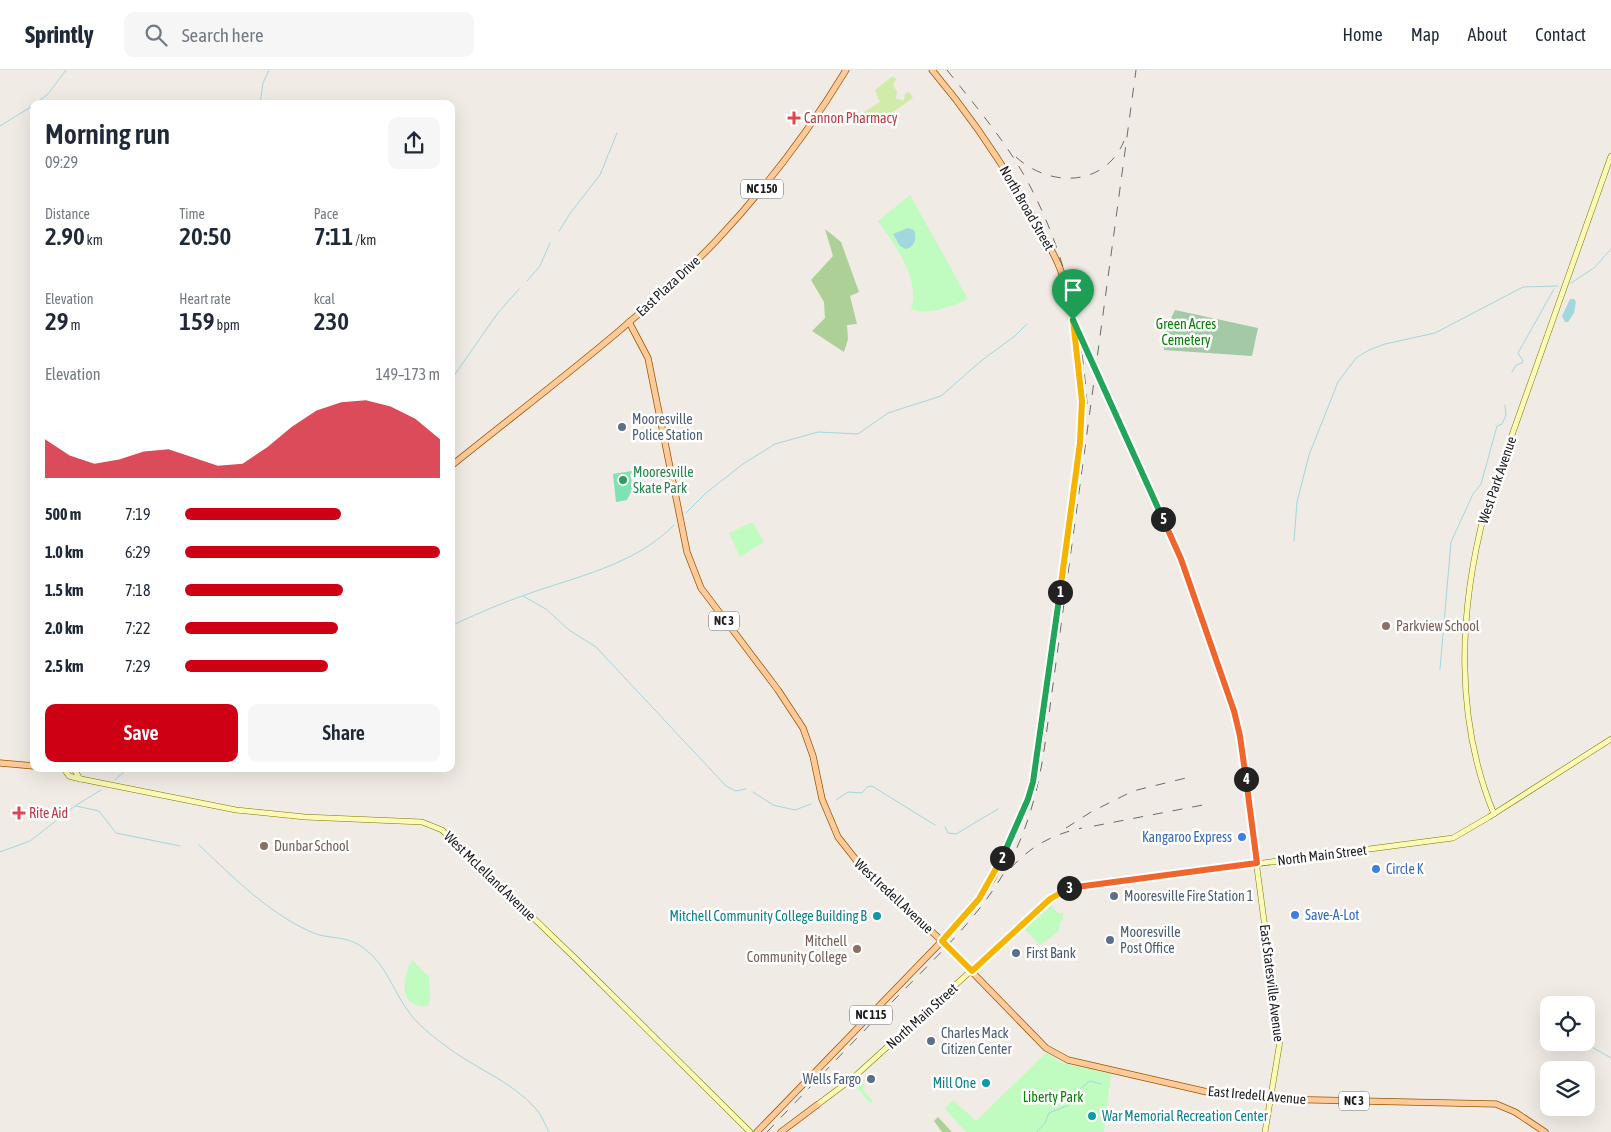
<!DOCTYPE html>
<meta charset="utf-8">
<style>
:root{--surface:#fff;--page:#f6f6f7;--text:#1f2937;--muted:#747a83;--line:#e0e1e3;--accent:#cd0014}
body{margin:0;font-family:"Asap Condensed",sans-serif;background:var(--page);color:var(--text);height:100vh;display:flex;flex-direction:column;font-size:19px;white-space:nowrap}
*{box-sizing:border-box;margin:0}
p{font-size:16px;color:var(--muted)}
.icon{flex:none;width:28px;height:28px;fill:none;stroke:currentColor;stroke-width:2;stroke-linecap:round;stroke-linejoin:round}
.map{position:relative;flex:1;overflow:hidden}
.details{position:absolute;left:30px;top:30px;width:425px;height:672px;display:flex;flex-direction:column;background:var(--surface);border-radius:10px;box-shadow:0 5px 20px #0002}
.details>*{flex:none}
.tools{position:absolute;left:1540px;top:926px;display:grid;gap:10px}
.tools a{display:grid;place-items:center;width:55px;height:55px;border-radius:10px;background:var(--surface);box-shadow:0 5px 20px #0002;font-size:25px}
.pin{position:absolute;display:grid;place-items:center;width:42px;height:42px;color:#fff;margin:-51px -21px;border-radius:50% 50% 50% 0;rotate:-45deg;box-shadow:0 0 5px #0007}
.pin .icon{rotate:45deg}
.km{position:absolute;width:25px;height:25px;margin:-12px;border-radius:50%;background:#222;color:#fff;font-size:14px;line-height:25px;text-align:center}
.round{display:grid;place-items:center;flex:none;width:52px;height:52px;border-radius:10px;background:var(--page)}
.headline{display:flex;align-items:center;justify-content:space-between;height:85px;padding:0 15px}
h1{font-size:28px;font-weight:600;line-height:38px}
.metrics{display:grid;grid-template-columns:repeat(3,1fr);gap:8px;height:85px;padding:5px 15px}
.metrics div{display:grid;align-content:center}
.metrics b{font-size:25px;font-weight:600}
.metrics small{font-size:14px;font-weight:400}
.metrics p{font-size:14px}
.chart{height:140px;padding:10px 15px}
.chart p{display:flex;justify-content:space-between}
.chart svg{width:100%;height:90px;margin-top:5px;fill:var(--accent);opacity:.7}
.cta{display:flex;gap:10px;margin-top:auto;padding:10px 15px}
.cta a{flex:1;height:58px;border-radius:10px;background:var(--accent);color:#fff;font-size:20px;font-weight:600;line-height:58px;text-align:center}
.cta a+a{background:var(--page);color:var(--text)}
ul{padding:0 15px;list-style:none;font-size:16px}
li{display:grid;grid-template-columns:80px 60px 1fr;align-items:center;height:38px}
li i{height:12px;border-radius:6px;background:var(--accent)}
header{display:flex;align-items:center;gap:30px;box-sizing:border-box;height:70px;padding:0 25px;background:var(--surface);border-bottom:1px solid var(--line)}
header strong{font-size:24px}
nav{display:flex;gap:28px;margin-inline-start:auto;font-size:18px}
.search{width:350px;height:45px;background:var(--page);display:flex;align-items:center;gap:12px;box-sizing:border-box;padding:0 18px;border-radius:10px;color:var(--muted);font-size:19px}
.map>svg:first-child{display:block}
</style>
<header>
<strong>Sprintly</strong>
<div class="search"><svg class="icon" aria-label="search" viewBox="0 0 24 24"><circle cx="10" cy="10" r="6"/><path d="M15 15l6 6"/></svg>Search here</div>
<nav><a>Home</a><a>Map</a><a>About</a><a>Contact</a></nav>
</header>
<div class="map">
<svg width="1611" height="1062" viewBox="0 0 1611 1062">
<rect width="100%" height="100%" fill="#f0ebe4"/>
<path fill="#d0eca8" d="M893 6 896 9 893 15 897 22 896 29 904 30 905 24 909 22 913 28 872 57 864 42 880 32 875 20Z"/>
<g fill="#add097">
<path d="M825 159 841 172 859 222 850 226 857 254 847 255 848 269 844 282 812 261 825 248 824 232 811 210 833 186Z"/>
<path d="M938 1047 952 1062H942L934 1051Z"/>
</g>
<path fill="#a4c9a6" d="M1175 240 1258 258 1252 286 1164 280 1163 265Z"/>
<g fill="#c0fbbf">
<path d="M910 125 968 229C954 236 926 246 911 239 921 209 895 175 878 151Z"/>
<path d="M750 453H753L764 472 740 487 729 463Z"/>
<path d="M1051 835 1058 843H1063V850L1060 852 1058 862 1040 875 1024 859Z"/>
<path d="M412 890 429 907 430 930 428 936C398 939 402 909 412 890Z"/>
<path d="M1046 983 1063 993 1111 1004 1104 1062H966L945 1039 953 1030 976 1051Z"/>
<path d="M860 1010 864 1014 863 1020 873 1031 870 1033 855 1015Z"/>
</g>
<path fill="#7fe2b2" d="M637 400 638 402 630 404 633 418 627 430 616 432 613 404Z"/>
<g fill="#a3d7df">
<path d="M908 158 914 160C917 168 915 177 906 179L900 176 893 164Z"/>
<path d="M1570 229H1574L1576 232 1574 243 1568 252H1565L1562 246Z"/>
</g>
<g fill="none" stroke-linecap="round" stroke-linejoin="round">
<g stroke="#a3d7df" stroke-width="1">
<path d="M35 34 48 24 66 0"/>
<path d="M260 34 263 13 269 0"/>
<path d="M0 56 34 35"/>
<path d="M559 161 571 142 600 105 617 63"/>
<path d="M527 211 540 196 550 173"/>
<path d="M1571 213 1594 198 1611 179"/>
<path d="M1512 302 1516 295 1522 293 1523 291 1518 283 1554 219"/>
<path d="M451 310 497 244 519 219"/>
<path d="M686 443 706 423 743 394 775 374 818 362 858 364 888 343 941 326 981 291 1016 265 1027 254"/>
<path d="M1294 471 1297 432 1309 385 1338 312 1356 288 1369 280 1385 274 1435 263 1523 217 1558 216"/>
<path d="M523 526 546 539 569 560 596 577 726 716 736 721 746 719"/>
<path d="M451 556C474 545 497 535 522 526 574 507 634 496 674 455"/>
<path d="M1440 599 1451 472 1473 424 1481 414 1497 356 1502 354 1506 345 1505 335"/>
<path d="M115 710 127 699"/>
<path d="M753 722 773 735 795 740 811 734"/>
<path d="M836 730 848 722 862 723 867 717 872 716 935 755"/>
<path d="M76 736 99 741 116 763 180 776"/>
<path d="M945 757 948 763 956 764 998 739"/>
<path d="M199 775C233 807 266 841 309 861 329 871 344 863 365 879 386 895 393 920 408 941 417 954 431 965 443 974 473 998 511 1010 536 1039 542 1045 545 1055 549 1062"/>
<path d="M0 782 30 771 75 736 101 720"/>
<path d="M1583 972 1611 988"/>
<path d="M1037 1062 1045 1053 1049 1043 1069 1035 1081 1018 1090 1011 1101 1014"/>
</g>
<defs>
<g id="secondary">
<path d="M1076 255 1181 489 1238 655 1280 971 1265 1062"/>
<path d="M64 699 69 706 76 708 236 740 305 747 422 752 442 760 577 890 750 1062"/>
<path d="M74 699 80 709"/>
<path d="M1494 744C1454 648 1459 540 1485 441L1611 86"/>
<path d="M817 1035 853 1008 1050 829 1066 819 1453 768 1489 747 1611 669"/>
</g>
<g id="primary">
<path d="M629 252 648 288 687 482 701 518 778 620 803 658 813 686 822 729 838 767 864 800 942 871 1046 978 1068 990 1216 1024 1272 1029 1496 1034 1515 1042 1545 1062"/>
<path d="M451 396C541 323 635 255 716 171 765 119 809 61 846 0"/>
<path d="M0 693 34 696"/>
<path d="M757 1062 942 871 979 829 993 808 1028 729 1039 680 1080 373C1083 317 1080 258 1062 204 1055 183 1042 163 1031 144 1002 92 970 45 932 0"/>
<path d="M781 1062 817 1035"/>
</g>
</defs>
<use href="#secondary" stroke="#787a01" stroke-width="6"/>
<use href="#primary" stroke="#995800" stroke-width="7"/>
<use href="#secondary" stroke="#fcf9b6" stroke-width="5"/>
<use href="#primary" stroke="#ffca9a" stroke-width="5.5"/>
<g stroke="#6c6c6c" stroke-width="1" stroke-dasharray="10 10" stroke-linecap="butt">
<path d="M947 0C977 38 1009 75 1031 118 1066 186 1082 258 1087 334"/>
<path d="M1016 87C1050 118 1105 117 1124 71"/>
<path d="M1094 756 1208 734"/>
<path d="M1066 758 1091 742 1133 721 1190 707"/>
<path d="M1011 798C1031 776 1053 764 1082 758"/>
<path d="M767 1062C809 1018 851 974 894 930 935 888 981 846 1009 794 1029 756 1039 716 1045 674L1136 0"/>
</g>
</g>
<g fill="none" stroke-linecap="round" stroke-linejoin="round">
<defs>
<path id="split-1" d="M1060 522 1080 373 1082 331 1073 250"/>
<path id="split-2" d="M1002 788 1028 729 1033 712 1060 522"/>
<path id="split-3" d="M1002 788 979 829 942 871 972 901 1050 829 1069 818"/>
<path id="split-4" d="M1069 818 1257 793 1246 709"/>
<path id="split-5" d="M1163 449 1181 489 1234 641 1240 666 1246 709"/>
<path id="split-6" d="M1073 250 1163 449"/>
</defs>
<use href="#split-1" stroke="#fff" stroke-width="10"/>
<use href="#split-2" stroke="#fff" stroke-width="10"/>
<use href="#split-3" stroke="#fff" stroke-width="10"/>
<use href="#split-4" stroke="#fff" stroke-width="10"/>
<use href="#split-5" stroke="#fff" stroke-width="10"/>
<use href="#split-6" stroke="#fff" stroke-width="10"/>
<use href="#split-1" stroke="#f5b400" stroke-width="6"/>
<use href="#split-2" stroke="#22a559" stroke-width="6"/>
<use href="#split-3" stroke="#f5b400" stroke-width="6"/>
<use href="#split-4" stroke="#f0652b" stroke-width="6"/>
<use href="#split-5" stroke="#f0652b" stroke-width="6"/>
<use href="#split-6" stroke="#22a559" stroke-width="6"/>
</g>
<g fill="#e0444e" stroke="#fff" stroke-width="2">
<path d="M791.5 40.5h5v5h5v5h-5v5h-5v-5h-5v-5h5z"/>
<path d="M16.5 735.5h5v5h5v5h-5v5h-5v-5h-5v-5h5z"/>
</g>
<g fill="#5c6f8a" stroke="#fff" stroke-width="2">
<circle cx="622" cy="357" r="5"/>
<circle cx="1114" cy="826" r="5"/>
<circle cx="1110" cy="870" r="5"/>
<circle cx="1016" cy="883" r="5"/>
<circle cx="931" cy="971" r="5"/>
<circle cx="871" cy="1009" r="5"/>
</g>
<circle fill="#2e9e5b" stroke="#fff" stroke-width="2" cx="623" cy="410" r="5"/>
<g fill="#8d6e63" stroke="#fff" stroke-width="2">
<circle cx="1386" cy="556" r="5"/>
<circle cx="264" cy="776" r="5"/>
<circle cx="857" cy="879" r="5"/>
</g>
<g fill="#3f7fe0" stroke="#fff" stroke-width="2">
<circle cx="1242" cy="767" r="5"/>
<circle cx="1376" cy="799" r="5"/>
<circle cx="1295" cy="845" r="5"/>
</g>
<g fill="#0f9aa8" stroke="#fff" stroke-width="2">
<circle cx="877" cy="846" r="5"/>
<circle cx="986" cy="1013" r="5"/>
<circle cx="1092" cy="1046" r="5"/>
</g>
<g text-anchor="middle" stroke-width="5" stroke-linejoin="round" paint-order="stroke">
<g fill="#fff" stroke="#626262" stroke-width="1">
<rect x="741" y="109.5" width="42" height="19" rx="4"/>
<rect x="709" y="541.5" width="30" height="19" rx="4"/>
<rect x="850" y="935.5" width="42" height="19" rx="4"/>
<rect x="1339" y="1021.5" width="30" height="19" rx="4"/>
</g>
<g font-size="12" font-weight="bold" fill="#1e1e1e">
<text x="762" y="123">NC 150</text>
<text x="724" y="555">NC 3</text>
<text x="871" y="949">NC 115</text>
<text x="1354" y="1035">NC 3</text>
</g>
<g font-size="14" fill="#be3a42" stroke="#fff" text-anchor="start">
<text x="804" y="53">Cannon Pharmacy</text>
<text x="29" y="748">Rite Aid</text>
</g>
<g font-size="14" fill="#1e1e1e" stroke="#fff">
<text transform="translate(1027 138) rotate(60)" y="5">North Broad Street</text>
<text transform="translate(668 216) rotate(-43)" y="5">East Plaza Drive</text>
<text transform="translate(1497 410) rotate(-71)" y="5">West Park Avenue</text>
<text transform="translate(1322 785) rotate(-7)" y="5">North Main Street</text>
<text transform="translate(490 806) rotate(44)" y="5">West McLelland Avenue</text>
<text transform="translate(894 826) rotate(43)" y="5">West Iredell Avenue</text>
<text transform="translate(1272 913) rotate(83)" y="5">East Statesville Avenue</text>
<text transform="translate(922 946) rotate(-42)" y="5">North Main Street</text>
<text transform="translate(1257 1025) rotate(5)" y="5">East Iredell Avenue</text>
</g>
<g font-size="14" fill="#098108" stroke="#fff">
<text x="1186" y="259">Green Acres<tspan x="1186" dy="16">Cemetery</tspan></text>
<text x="1053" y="1032">Liberty Park</text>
</g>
<g font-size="14" fill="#4e5e75" stroke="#fff" text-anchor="start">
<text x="632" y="354">Mooresville<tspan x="632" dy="16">Police Station</tspan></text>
<text x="1124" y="831">Mooresville Fire Station 1</text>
<text x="1120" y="867">Mooresville<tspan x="1120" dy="16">Post Office</tspan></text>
<text x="1026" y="888">First Bank</text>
<text x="941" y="968">Charles Mack<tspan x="941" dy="16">Citizen Center</tspan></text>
<text x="861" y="1014" text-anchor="end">Wells Fargo</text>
</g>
<g font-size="14" fill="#27864d" stroke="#fff" text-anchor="start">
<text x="633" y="407">Mooresville<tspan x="633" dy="16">Skate Park</tspan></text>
</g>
<g font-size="14" fill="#785e54" stroke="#fff" text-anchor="start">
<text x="1396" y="561">Parkview School</text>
<text x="274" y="781">Dunbar School</text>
<text x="847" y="876" text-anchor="end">Mitchell<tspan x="847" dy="16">Community College</tspan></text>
</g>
<g font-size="14" fill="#366cbe" stroke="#fff" text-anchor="start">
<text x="1232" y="772" text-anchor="end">Kangaroo Express</text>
<text x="1386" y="804">Circle K</text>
<text x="1305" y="850">Save-A-Lot</text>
</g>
<g font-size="14" fill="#0d838f" stroke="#fff" text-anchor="end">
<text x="867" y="851">Mitchell Community College Building B</text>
<text x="976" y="1018">Mill One</text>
<text x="1102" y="1051" text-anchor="start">War Memorial Recreation Center</text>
</g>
</g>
</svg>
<div class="tools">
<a><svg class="icon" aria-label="locate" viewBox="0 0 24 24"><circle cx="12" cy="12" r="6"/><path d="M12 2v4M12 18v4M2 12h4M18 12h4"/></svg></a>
<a><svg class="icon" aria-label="layers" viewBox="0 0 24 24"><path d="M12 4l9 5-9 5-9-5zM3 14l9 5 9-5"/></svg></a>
</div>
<div class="pin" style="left:1073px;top:250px;background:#1e9e55"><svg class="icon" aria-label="arrive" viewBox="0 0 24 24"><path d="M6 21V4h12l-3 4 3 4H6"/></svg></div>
<b class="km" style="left:1060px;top:522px">1</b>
<b class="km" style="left:1002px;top:788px">2</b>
<b class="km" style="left:1069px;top:818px">3</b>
<b class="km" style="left:1246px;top:709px">4</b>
<b class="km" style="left:1163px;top:449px">5</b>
<section class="details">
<div class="headline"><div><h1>Morning run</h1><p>09:29</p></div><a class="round"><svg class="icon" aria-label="share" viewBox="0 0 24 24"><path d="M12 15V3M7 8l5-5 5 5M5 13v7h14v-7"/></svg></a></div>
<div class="metrics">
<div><p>Distance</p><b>2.90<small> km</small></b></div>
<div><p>Time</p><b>20:50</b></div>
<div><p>Pace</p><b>7:11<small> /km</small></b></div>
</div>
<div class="metrics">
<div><p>Elevation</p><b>29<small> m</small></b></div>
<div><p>Heart rate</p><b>159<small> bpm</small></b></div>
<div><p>kcal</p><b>230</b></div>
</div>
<div class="chart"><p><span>Elevation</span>149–173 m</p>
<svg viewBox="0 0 160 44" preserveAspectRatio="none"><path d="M0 44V25L10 33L20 37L30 35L40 31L50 30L60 34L70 38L80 37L90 29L100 19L110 11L120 7L130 6L140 9L150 15L160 25V44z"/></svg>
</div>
<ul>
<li><b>500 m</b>7:19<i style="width:61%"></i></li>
<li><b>1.0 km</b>6:29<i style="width:100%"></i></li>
<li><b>1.5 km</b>7:18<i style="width:62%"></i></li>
<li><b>2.0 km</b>7:22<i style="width:60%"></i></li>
<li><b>2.5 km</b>7:29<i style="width:56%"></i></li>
</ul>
<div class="cta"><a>Save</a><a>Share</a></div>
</section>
</div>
